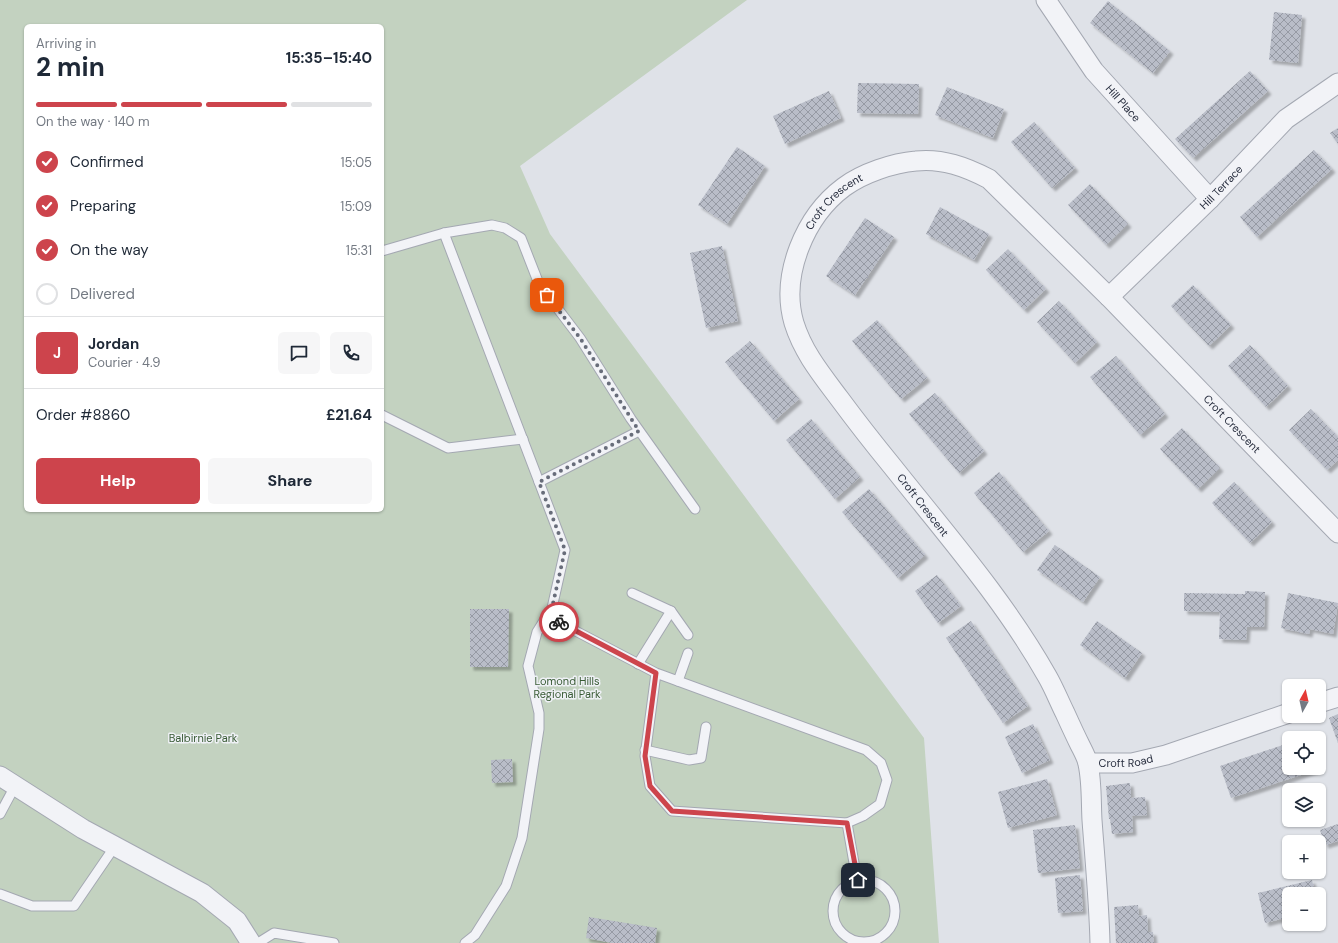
<!DOCTYPE html>
<meta charset="utf-8">
<style>
:root{--surface:#fff;--page:#f6f6f7;--text:#1f2937;--muted:#747a83;--line:#e0e1e3;--accent:#cd444c}
body{margin:0;font-family:"DM Sans",sans-serif;background:var(--page);color:var(--text);height:100vh;display:flex;flex-direction:column;font-size:15px;white-space:nowrap}
*{box-sizing:border-box;margin:0}
p{font-size:13px;color:var(--muted)}
.icon{flex:none;width:22px;height:22px;fill:none;stroke:currentColor;stroke-width:2;stroke-linecap:round;stroke-linejoin:round}
.map{position:relative;flex:1;overflow:hidden}
.side{position:absolute;left:24px;top:24px;width:360px;height:488px;display:flex;flex-direction:column;background:var(--surface);border-radius:6px;box-shadow:0 1px 3px #0004}
.side>*{flex:none}
.needle{width:26px;rotate:8deg}
.buttons{position:absolute;left:1282px;top:679px;display:grid;gap:8px}
.buttons a{display:grid;place-items:center;width:44px;height:44px;border-radius:6px;background:var(--surface);box-shadow:0 1px 3px #0004;font-size:20px}
.pin{position:absolute;display:grid;place-items:center;width:34px;height:34px;color:#fff;margin:-17px;border-radius:8px;box-shadow:0 2px 6px #0006}
.courier{position:absolute;display:grid;place-items:center;width:40px;height:40px;margin:-20px;border:3px solid #cd444c;border-radius:50%;background:#fff;color:#222;box-shadow:0 1px 5px #0007}
.overview em{font-style:normal;font-weight:700}
.overview div{display:flex;flex-direction:column-reverse}
.overview{display:flex;align-items:center;justify-content:space-between;height:68px;padding:0 12px}
h1{font-size:26px;font-weight:700;line-height:30px}
.bar{display:grid;grid-template-columns:repeat(4,1fr);gap:6px 4px;align-content:center;height:48px;padding:0 12px}
.bar i{height:5px;border-radius:3px;background:var(--line)}
.bar .active{background:var(--accent)}
.bar p{grid-column:span 4}
.line{display:flex;align-items:center;gap:10px;padding:0 12px;border-top:1px solid var(--line)}
.line div{flex:1}
.round{display:grid;place-items:center;flex:none;width:42px;height:42px;border-radius:6px;background:var(--page)}
ol{padding:0 12px;list-style:none}
li{display:flex;align-items:center;gap:12px;height:44px}
li p{margin-inline-start:auto}
li .icon{padding:4px;border-radius:50%;background:var(--accent);color:#fff;stroke-width:4}
li:last-child{color:var(--muted)}
li i{width:22px;height:22px;border:2px solid var(--line);border-radius:50%}
.button{display:flex;gap:8px;margin-top:auto;padding:8px 12px}
.button a{flex:1;height:46px;border-radius:6px;background:var(--accent);color:#fff;font-size:16px;font-weight:700;line-height:46px;text-align:center}
.button a+a{background:var(--page);color:var(--text)}
.map>svg:first-child{display:block}
</style>
<div class="map">
<svg width="1338" height="943" viewBox="0 0 1338 943">
<defs>
<pattern id="building-cross-hatch" width="8" height="8" patternUnits="userSpaceOnUse"><rect width="8" height="8" fill="#b9bdc8"/><path d="M0 0l8 8M0 8l8-8" fill="none" stroke="#969aa4"/></pattern>
<filter id="shadow"><feDropShadow dx="3.5" dy="3.5" stdDeviation="1" flood-color="#0004"/></filter>
</defs>
<rect width="100%" height="100%" fill="#dfe2e8"/>
<path fill="#c3d2c0" fill-rule="evenodd" d="M0,0H747L520,166L550,234L924,738L939,943H0ZM26,26H382V510H26Z"/>
<g fill="url(#building-cross-hatch)" filter="url(#shadow)">
<polygon points="1108,1 1170,51 1153,73 1090,23"/>
<polygon points="1274,12 1302,15 1298,63 1269,60"/>
<polygon points="1250,71 1268,91 1193,158 1175,139"/>
<polygon points="858,83 919,84 918,114 857,113"/>
<polygon points="947,87 1004,109 993,138 935,115"/>
<polygon points="829,91 841,118 785,144 773,116"/>
<polygon points="1034,122 1075,168 1052,188 1011,142"/>
<polygon points="1338,128 1338,144 1330,133"/>
<polygon points="737,147 765,166 727,224 698,205"/>
<polygon points="1314,150 1332,169 1257,237 1240,217"/>
<polygon points="1090,184 1128,224 1106,245 1068,205"/>
<polygon points="940,207 989,234 974,260 926,234"/>
<polygon points="865,218 894,237 855,295 826,276"/>
<polygon points="722,246 738,321 706,328 690,253"/>
<polygon points="1008,249 1046,289 1024,310 986,270"/>
<polygon points="1193,285 1231,325 1209,346 1171,306"/>
<polygon points="1059,301 1097,342 1075,363 1037,322"/>
<polygon points="877,320 927,378 901,399 852,341"/>
<polygon points="750,341 799,399 774,421 725,362"/>
<polygon points="1250,345 1288,386 1266,407 1228,366"/>
<polygon points="1116,356 1165,414 1140,435 1090,377"/>
<polygon points="935,393 984,451 959,473 909,414"/>
<polygon points="1311,409 1338,437 1338,460 1327,470 1289,430"/>
<polygon points="811,419 860,477 835,499 786,440"/>
<polygon points="1182,428 1220,468 1198,489 1160,449"/>
<polygon points="999,472 1049,531 1023,552 974,493"/>
<polygon points="1234,482 1272,522 1250,543 1212,503"/>
<polygon points="869,489 925,555 898,578 842,512"/>
<polygon points="1055,545 1100,577 1083,602 1037,570"/>
<polygon points="937,575 961,606 938,623 915,591"/>
<polygon points="1245,591 1265,592 1264,627 1247,627 1246,640 1219,639 1220,612 1184,611 1184,593 1245,594"/>
<polygon points="1288,593 1338,603 1333,634 1310,629 1309,634 1281,628"/>
<polygon points="470,609 509,609 508,667 470,667"/>
<polygon points="971,621 1028,706 1003,723 946,638"/>
<polygon points="1097,621 1142,653 1125,678 1080,645"/>
<polygon points="1338,714 1338,743 1329,718"/>
<polygon points="1033,724 1050,760 1022,773 1005,737"/>
<polygon points="1289,743 1289,768 1315,768 1316,770 1231,798 1220,766"/>
<polygon points="512,759 513,782 492,783 491,760"/>
<polygon points="1047,779 1057,815 1008,828 998,792"/>
<polygon points="1130,783 1131,798 1145,797 1147,815 1132,816 1133,832 1112,834 1110,819 1109,819 1106,786"/>
<polygon points="1338,824 1338,841 1325,845 1320,830"/>
<polygon points="1075,825 1080,868 1038,873 1033,830"/>
<polygon points="1080,875 1083,911 1058,913 1055,878"/>
<polygon points="1312,880 1315,894 1289,894 1289,917 1265,923 1258,893"/>
<polygon points="1138,905 1139,916 1147,915 1148,932 1153,932 1154,943 1116,943 1114,907"/>
<polygon points="589,917 657,928 655,943 612,943 586,938"/>
</g>
<g fill="none" stroke-linecap="round" stroke-linejoin="round">
<g stroke="#a4a8b2" stroke-width="11">
<g id="service">
<polyline points="444,233 565,550 552,608 537,632 528,666 539,713 539,729 522,838 506,886 475,935 465,943"/>
<polyline points="382,251 444,233 492,225 505,228 521,238 539,284 580,338 631,419 695,509"/>
<polyline points="382,415 448,448 523,439"/>
<polyline points="539,482 639,431"/>
<polyline points="632,593 671,611 688,635"/>
<polyline points="547,616 656,673 866,750 881,763 887,780 880,804 863,816 847,823 672,811 650,786 645,756 656,673"/>
<polyline points="638,664 671,611"/>
<polyline points="678,681 688,653"/>
<polyline points="645,750 689,760 701,758 706,727"/>
<polyline points="0,814 15,786"/>
<polyline points="847,823 857,880"/>
<circle cx="864" cy="911" r="31"/>
<polyline points="0,894 32,906 74,906 115,846"/>
<polyline points="258,943 274,933 334,943"/>
</g>
</g>
<g stroke="#a4a8b2" stroke-width="21">
<g id="minor">
<path id="s1" d="M1046,0L1094,71L1210,199"/>
<path id="s2" d="M1109,297L1210,199L1286,119L1338,83"/>
<polyline points="1319,703 1338,697"/>
<path id="s3" d="M1088,763H1132L1166,755L1289,713"/>
<polyline points="0,776 83,829 202,893 237,921 251,943"/>
<path id="s4" d="M1100,943C1099,902 1095,861 1092,820C1091,803 1092,782 1088,764C1087,758 1083,751 1080,745C1075,735 1070,724 1065,713C1059,701 1054,688 1047,676C1004,600 946,534 892,466C874,444 856,421 839,398C821,374 803,352 794,323C780,275 805,216 844,187C863,173 893,163 916,161C942,158 966,167 989,179L1109,297L1338,533"/>
</g>
</g>
<use href="#service" stroke="#f2f3f7" stroke-width="9"/>
<use href="#minor" stroke="#f2f3f7" stroke-width="19"/>
</g>
<g fill="none" stroke-linecap="round" stroke-linejoin="round">
<polyline stroke="#686d7a" stroke-width="4" stroke-dasharray="0 7.2" points="547,295 580,338 639,431 539,482 565,550 552,608 547,616 559,622"/>
<polyline stroke="#cd444c" stroke-width="5" points="559,622 656,673 645,756 650,786 672,811 847,823 858,880"/>
</g>
<g text-anchor="middle" stroke-width="3" stroke-linejoin="round" paint-order="stroke">
<g font-size="11" fill="#282e3f" stroke="#eff1f6">
<text dy="4" stroke="none"><textPath href="#s1" startOffset="129">Hill Place</textPath></text>
<text dy="4" stroke="none"><textPath href="#s2" startOffset="157">Hill Terrace</textPath></text>
<text dy="4" stroke="none"><textPath href="#s4" startOffset="848">Croft Crescent</textPath></text>
<text dy="4" stroke="none"><textPath href="#s4" startOffset="1364">Croft Crescent</textPath></text>
<text transform="translate(923 505) rotate(52)" y="4">Croft Crescent</text>
<text dy="4" stroke="none"><textPath href="#s3" startOffset="38">Croft Road</textPath></text>
</g>
<g font-size="11" fill="#395b35" stroke="#eff1f6">
<text x="567" y="685">Lomond Hills<tspan x="567" dy="13">Regional Park</tspan></text>
<text x="203" y="742">Balbirnie Park</text>
</g>
</g>
</svg>
<div class="buttons">
<a><svg class="needle" viewBox="-14 -14 28 28"><path d="M0-13l5 13h-10z" fill="#e53935"/><path d="M0 13l5-13h-10z" fill="#747a83"/></svg></a>
<a><svg class="icon" aria-label="locate" viewBox="0 0 24 24"><circle cx="12" cy="12" r="6"/><path d="M12 2v4M12 18v4M2 12h4M18 12h4"/></svg></a>
<a><svg class="icon" aria-label="layers" viewBox="0 0 24 24"><path d="M12 4l9 5-9 5-9-5zM3 14l9 5 9-5"/></svg></a>
<a>+</a>
<a>−</a>
</div>
<div class="pin" style="left:547px;top:295px;background:#ea580c"><svg class="icon" aria-label="bag" viewBox="0 0 24 24"><path d="M5 8h14l-1 12H6zM9 8a3 3 0 0 1 6 0"/></svg></div>
<div class="pin" style="left:858px;top:880px;background:#1f2937"><svg class="icon" aria-label="home" viewBox="0 0 24 24"><path d="M3 11l9-7 9 7M6 9v11h12V9"/></svg></div>
<div class="courier" style="left:559px;top:622px"><svg class="icon" aria-label="bike" viewBox="0 0 24 24"><circle cx="6" cy="16" r="4"/><circle cx="18" cy="16" r="4"/><path d="M6 16l4-8h5l3 8M10 8l3 8H6M13 5h3"/></svg></div>
<section class="side">
<div class="overview"><div><h1>2 min</h1><p>Arriving in</p></div><em>15:35–15:40</em></div>
<div class="bar"><i class="active"></i><i class="active"></i><i class="active"></i><i></i><p>On the way · 140 m</p></div>
<ol>
<li><svg class="icon" aria-label="check" viewBox="0 0 24 24"><path d="M5 12l5 5 9-10"/></svg>Confirmed<p>15:05</p></li>
<li><svg class="icon" aria-label="check" viewBox="0 0 24 24"><path d="M5 12l5 5 9-10"/></svg>Preparing<p>15:09</p></li>
<li><svg class="icon" aria-label="check" viewBox="0 0 24 24"><path d="M5 12l5 5 9-10"/></svg>On the way<p>15:31</p></li>
<li><i></i>Delivered</li>
</ol>
<div class="line" style="height:72px"><b class="round" style="background:var(--accent);color:#fff">J</b><div><b>Jordan</b><p>Courier · 4.9</p></div><a class="round"><svg class="icon" aria-label="chat" viewBox="0 0 24 24"><path d="M4 5h16v11H9l-5 4z"/></svg></a><a class="round"><svg class="icon" aria-label="phone" viewBox="0 0 24 24"><path d="M5 4h4l2 5-3 2q2 4 5 5l2-3 5 2v4C11 20 4 13 5 4z"/></svg></a></div>
<div class="line" style="height:52px"><div>Order #8860</div><b>£21.64</b></div>
<div class="button"><a>Help</a><a>Share</a></div>
</section>
</div>
